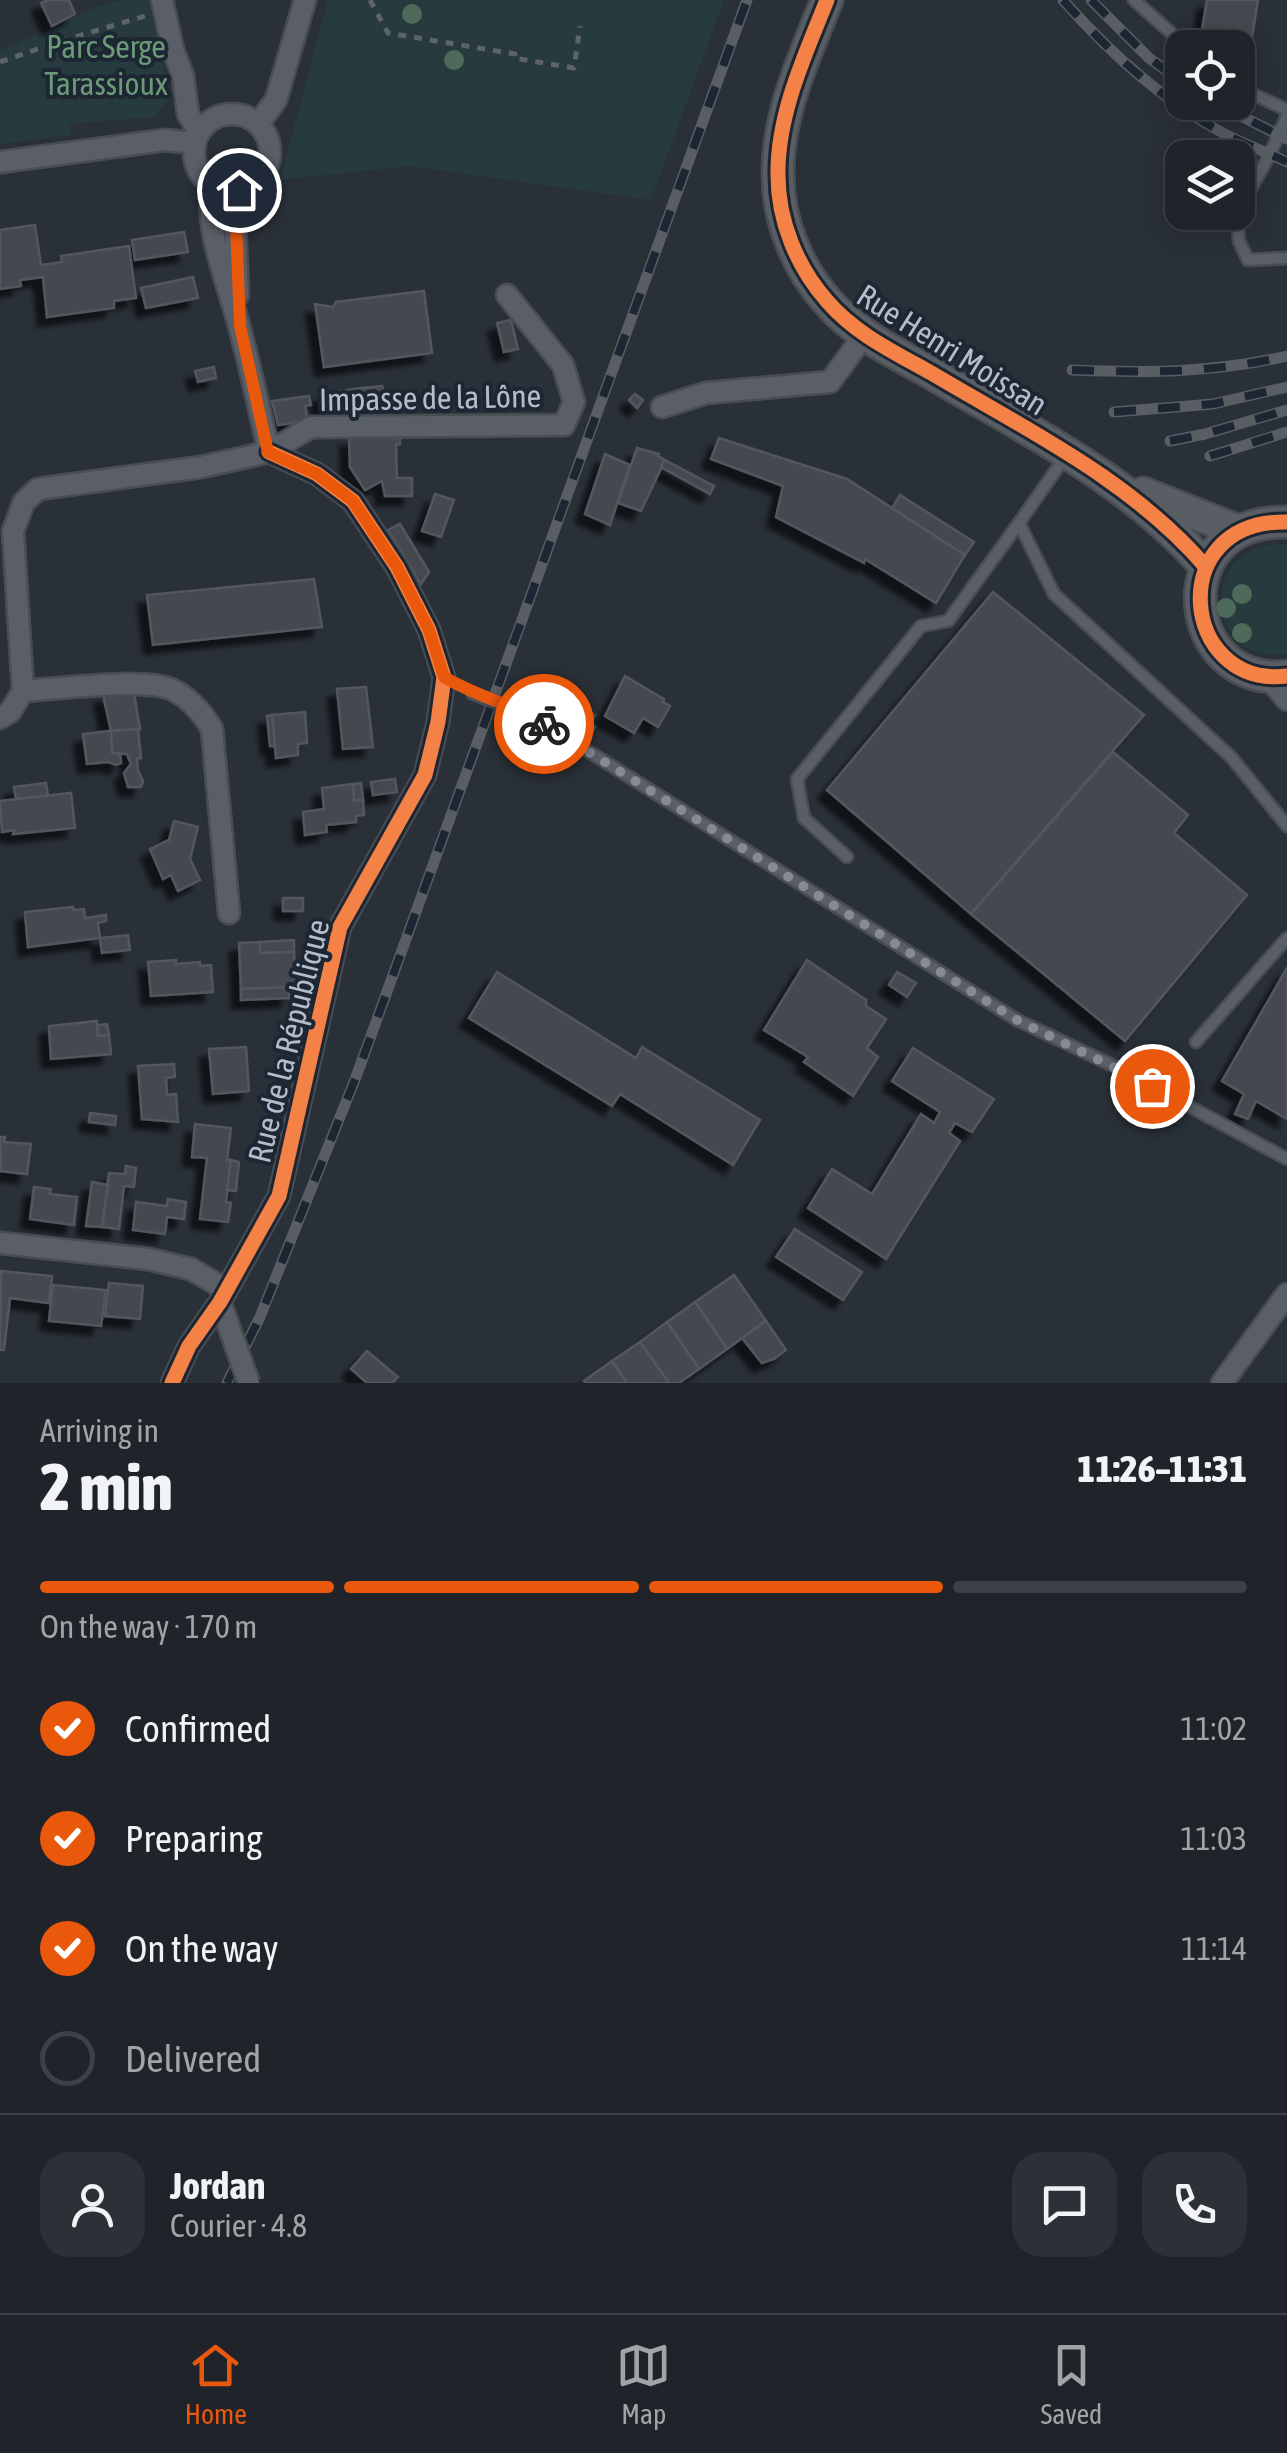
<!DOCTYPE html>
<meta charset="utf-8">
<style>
:root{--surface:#20242a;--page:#2d3036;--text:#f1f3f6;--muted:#a2a4a8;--line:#3d4147;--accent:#ea580c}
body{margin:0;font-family:"Asap Condensed",sans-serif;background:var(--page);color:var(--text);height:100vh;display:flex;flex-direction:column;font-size:38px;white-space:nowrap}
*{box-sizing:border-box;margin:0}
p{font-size:32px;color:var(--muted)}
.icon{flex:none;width:55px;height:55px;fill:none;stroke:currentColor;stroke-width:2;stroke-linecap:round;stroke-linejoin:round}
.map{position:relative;height:1383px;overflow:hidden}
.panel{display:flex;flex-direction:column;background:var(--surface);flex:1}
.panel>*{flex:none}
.buttons{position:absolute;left:1165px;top:30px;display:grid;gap:20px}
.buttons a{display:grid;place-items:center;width:90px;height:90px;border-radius:20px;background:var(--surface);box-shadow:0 5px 25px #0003,0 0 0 2px var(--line);font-size:50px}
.pin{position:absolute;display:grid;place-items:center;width:85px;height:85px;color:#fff;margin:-42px;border:5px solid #fff;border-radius:50%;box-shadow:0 2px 10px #0007}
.courier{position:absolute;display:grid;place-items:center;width:100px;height:100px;margin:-50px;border:8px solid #ea580c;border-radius:50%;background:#fff;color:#222;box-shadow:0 2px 12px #0007}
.headline em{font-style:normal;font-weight:800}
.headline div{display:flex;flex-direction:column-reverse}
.headline{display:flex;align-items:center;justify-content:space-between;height:170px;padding:0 40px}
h1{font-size:65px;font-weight:800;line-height:75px}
.bar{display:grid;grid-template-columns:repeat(4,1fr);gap:15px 10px;align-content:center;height:120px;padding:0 40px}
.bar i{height:12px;border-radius:8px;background:var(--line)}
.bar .current{background:var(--accent)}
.bar p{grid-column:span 4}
.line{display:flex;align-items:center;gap:25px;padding:0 40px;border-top:2px solid var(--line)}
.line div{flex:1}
.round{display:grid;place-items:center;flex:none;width:105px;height:105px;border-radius:30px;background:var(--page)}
ol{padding:0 40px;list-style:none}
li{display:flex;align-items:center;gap:30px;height:110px}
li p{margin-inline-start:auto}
li .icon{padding:10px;border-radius:50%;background:var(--accent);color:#fff;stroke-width:4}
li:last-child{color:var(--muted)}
li i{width:55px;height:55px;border:5px solid var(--line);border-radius:50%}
.dock{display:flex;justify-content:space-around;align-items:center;height:140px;border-top:2px solid var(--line);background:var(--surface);font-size:28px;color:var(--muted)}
.dock a{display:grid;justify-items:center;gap:5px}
.dock .current{color:var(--accent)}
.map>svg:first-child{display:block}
</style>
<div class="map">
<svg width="1287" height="1383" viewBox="0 0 1287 1383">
<defs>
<filter id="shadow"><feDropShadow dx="-9" dy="9" stdDeviation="2.5" flood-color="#0009"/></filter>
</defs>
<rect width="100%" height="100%" fill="#2a3038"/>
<g fill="#273a3e">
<polygon points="122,0 148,0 171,97 154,117 70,124 71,135 0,144 0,51 99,6"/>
<polygon points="328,0 724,0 651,200 409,166 280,180"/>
<path d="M1277,544L1287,545V654C1209,667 1194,550 1277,544Z"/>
</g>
<g fill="#444950" stroke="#52575f" stroke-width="2.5" filter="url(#shadow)">
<polygon points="48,0 69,0 75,14 52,26 41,3"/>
<polygon points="1207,0 1258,0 1251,43 1201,35"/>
<polygon points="35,225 41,265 62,262 61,256 129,246 136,298 114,301 114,308 47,317 43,277 20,280 21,286 0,289 0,230"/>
<polygon points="184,232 188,252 135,260 132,240"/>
<polygon points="193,277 198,298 146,308 141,288"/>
<polygon points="424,291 432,353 324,367 315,304 333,307 336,302"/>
<polygon points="511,320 518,349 504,352 497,323"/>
<polygon points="214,367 216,378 198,382 195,371"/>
<polygon points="382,386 386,401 365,403 362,388"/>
<polygon points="362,388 365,403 322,408 319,394"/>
<polygon points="635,394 643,400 637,408 629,400"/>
<polygon points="309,396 311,405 305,406 308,421 278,425 272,401"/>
<polygon points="349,438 400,438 400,444 396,445 397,478 412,478 412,496 385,496 382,481 365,490 350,467"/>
<polygon points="719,438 847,479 965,555 936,603 865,559 864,563 776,517 783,486 711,459"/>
<polygon points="637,448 659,454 658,456 665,460 641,511 618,503"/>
<polygon points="605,454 630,465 610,525 585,514"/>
<polygon points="665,460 714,486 710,494 661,467"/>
<polygon points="435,494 454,500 441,537 422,531"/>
<polygon points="900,495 974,542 965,555 892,508"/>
<polygon points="400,524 429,572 421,584 388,530"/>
<polygon points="314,579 322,627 153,645 147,595"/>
<polygon points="993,592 1144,715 971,914 827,790"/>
<polygon points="625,676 664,699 663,702 670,706 658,727 643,718 634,733 605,716"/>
<polygon points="366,687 373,747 343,749 337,689"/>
<polygon points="134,693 140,729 111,731 103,695"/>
<polygon points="575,703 595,715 590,724 595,727 587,742 566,730"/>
<polygon points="305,712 307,743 298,744 298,755 276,758 272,715"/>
<polygon points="272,715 275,746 270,746 267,716"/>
<polygon points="138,729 141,758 137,759 138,770 143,781 141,787 128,787 124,773 131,764 127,754 112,753 111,731"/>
<polygon points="111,731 112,753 120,754 121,763 116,765 109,762 87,764 83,734"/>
<polygon points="1113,752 1188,815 1174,833 1247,895 1125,1041 971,914"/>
<polygon points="395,779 397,792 373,795 371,782"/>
<polygon points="46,783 48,796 16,799 14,787"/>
<polygon points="361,783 363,800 354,801 353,784"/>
<polygon points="353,784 354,801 363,800 364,815 356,816 356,822 326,825 327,832 305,835 303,812 324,809 322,788"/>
<polygon points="71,793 75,828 13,834 14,830 2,832 0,801"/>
<polygon points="174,821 198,827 190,859 200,880 178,891 171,875 163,879 150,849 169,840"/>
<rect x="283" y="898" width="20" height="13"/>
<polygon points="73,907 73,910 84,909 85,918 106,915 106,921 98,923 100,938 28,947 25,912"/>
<polygon points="128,935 130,950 102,953 100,938"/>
<polygon points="294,940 294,952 260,953 260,942"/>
<polygon points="260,942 260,953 294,952 296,987 241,989 239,943"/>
<polygon points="176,960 176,964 200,962 200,966 211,965 213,992 151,996 148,962"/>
<polygon points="807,960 866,1000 866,1006 886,1019 867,1048 878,1057 853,1096 804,1062 808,1057 764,1030"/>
<polygon points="1287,968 1287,1119 1256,1101 1248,1119 1235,1114 1244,1094 1222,1081"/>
<polygon points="497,972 636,1058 642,1047 760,1120 733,1165 620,1094 612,1106 469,1018"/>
<polygon points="897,972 916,983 907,997 889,985"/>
<polygon points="289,987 289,998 241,1000 241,989"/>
<polygon points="97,1021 98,1036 109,1035 111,1054 51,1059 49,1026"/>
<polygon points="107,1024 109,1035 98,1036 97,1025"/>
<polygon points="246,1047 249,1091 213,1094 209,1049"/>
<polygon points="913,1048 994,1099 972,1132 955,1123 949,1133 960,1141 886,1259 808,1208 832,1169 872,1194 921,1114 934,1123 940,1112 892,1081"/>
<polygon points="174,1064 175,1077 166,1078 167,1095 176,1094 178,1122 142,1119 138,1066"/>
<polygon points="90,1113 116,1116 115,1125 89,1122"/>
<polygon points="195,1124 231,1128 227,1160 231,1160 226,1202 231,1203 228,1222 200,1219 207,1158 192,1157"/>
<polygon points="0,1137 5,1137 4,1142 31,1144 27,1174 1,1171"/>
<polygon points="231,1160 239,1162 236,1191 227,1190"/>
<polygon points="126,1166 136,1168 134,1187 124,1186 119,1229 102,1227 109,1173 125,1174"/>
<polygon points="92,1182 108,1185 102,1227 86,1226"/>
<polygon points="34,1187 51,1189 50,1194 77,1197 74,1225 30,1219"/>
<polygon points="168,1199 186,1202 184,1219 167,1217 165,1234 133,1230 136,1202 167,1206"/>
<polygon points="795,1229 862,1272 843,1300 776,1257"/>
<polygon points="1,1271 52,1276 49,1303 10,1298 4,1350 0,1350"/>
<polygon points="734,1275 766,1321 727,1349 695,1302"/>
<polygon points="109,1283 143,1286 140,1319 105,1316"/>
<polygon points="53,1285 106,1290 101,1326 49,1321"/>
<polygon points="695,1302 727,1349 699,1369 667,1322"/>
<polygon points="766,1321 786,1350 774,1359 762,1363 742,1338"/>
<polygon points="667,1322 699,1369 679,1383 669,1383 640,1342"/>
<polygon points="640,1342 669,1383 627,1383 612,1361"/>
<polygon points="367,1351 398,1377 392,1383 367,1383 351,1369"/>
<polygon points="612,1361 627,1383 586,1383 584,1381"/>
</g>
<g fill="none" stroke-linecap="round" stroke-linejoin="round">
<g stroke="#484c53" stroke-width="15">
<g id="lane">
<polyline points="1134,0 1188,48"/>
<polyline points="1238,87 1287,110"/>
<polyline points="1237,212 1239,241 1248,260 1287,258"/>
<polyline points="1238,212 1270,154 1287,116"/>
<polyline points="1065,457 1019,523 1054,594 1232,758 1287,826"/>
<polyline points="532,716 1017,1020 1118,1068 1287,1159"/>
<polyline points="847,857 804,818 797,779 921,626 948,621 1019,523"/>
<polyline points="1196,1042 1287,938"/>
</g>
</g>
<g stroke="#484c53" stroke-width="25">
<g id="street">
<polyline points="162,0 173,50 183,76 188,114 199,132"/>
<circle cx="232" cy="152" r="38"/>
<polyline points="258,124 276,100 305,0"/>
<polyline points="0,162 165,140 194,143"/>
<path d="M212,185C205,232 226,277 238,322C250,365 259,409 269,452"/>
<polyline points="238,295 235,224 239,190"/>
<polyline points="662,407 706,393 830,382 865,334"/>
<polyline points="1267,676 1287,700"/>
<path d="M23,691C57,689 146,677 173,690C189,698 203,714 212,729L229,913"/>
<polyline points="0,718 10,712 23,691 13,531 24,502 38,489 201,467 269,452 311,427 564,425 574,402 563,365 507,295"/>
<polyline points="0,1243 148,1259 191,1269 227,1290"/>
<polyline points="172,1383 189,1346 220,1302 279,1196 340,927 425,775 438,722 444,677 429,630 397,567 353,501 317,474 269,452"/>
<polyline points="1222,1383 1287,1294"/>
</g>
</g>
<g stroke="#484c53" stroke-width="35">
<g id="secondary">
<path d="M827,0C805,55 777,115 778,175C778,221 797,267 827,301C855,334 896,353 933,374C1029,431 1132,481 1206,567"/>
<polyline points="1143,493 1239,531"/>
<path d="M1287,522C1163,519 1180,689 1287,676"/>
</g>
</g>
<g stroke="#5d636a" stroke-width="5" stroke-dasharray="8 8" stroke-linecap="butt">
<polyline points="370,0 388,33 515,54 514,58 574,68 580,26"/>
<polyline points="0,62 58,42 145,16"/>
</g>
<use href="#lane" stroke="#5a5e66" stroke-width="10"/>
<use href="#street" stroke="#5a5e66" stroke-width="20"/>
<use href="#secondary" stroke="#595d64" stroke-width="30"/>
<g stroke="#595d64" stroke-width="11">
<g id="rail">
<path d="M1063,0C1109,52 1162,100 1223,133C1244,144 1266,152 1287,162"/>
<polyline points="1091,0 1149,58 1182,82"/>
<polyline points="1213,102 1287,139"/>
<path d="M1072,370C1149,373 1212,373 1287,356"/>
<polyline points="1114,412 1213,404 1287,387"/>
<polyline points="1170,441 1205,434 1287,410"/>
<polyline points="1210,456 1287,432"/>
<polyline points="227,1383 260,1317 356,1077 747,0"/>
</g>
</g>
<use href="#rail" stroke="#1d2633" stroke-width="8" stroke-dasharray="22" stroke-linecap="butt"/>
<g stroke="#484c53" stroke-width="15" stroke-linecap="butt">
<polyline id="lane-bridge" points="469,692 532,716"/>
</g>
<g stroke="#484c53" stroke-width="25" stroke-linecap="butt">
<polyline id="street-bridge" points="220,1302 249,1383"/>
</g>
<use href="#lane-bridge" stroke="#5a5e66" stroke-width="10"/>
<use href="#street-bridge" stroke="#5a5e66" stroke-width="20"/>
<g stroke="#1d2633" stroke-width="21">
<g id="cycleway">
<path d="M827,0C805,55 777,115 778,175C778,221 797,267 827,301C855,334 896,353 933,374C1029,431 1132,481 1206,567"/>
<path d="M1287,522C1163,519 1180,689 1287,676"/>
<polyline points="172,1383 189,1346 220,1302 279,1196 340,927 425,775 438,722 444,677 429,630 397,567 353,501 317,474 269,452"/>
</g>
</g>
<use href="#cycleway" stroke="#f48246" stroke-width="15"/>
</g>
<g fill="#4e6a5a">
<circle cx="412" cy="14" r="10"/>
<circle cx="454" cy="60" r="10"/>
<circle cx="1242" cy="594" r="10"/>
<circle cx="1226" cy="608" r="10"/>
<circle cx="1242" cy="633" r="10"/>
</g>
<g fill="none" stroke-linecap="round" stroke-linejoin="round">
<polyline stroke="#848b96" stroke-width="10" stroke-dasharray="0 18" points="544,724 1017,1020 1152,1086"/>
<path stroke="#ea580c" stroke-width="12" d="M239,190L236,224L240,326L268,452L317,474L353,501L397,567L429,630L444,677C477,697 513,704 544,724"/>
</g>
<g text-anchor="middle" stroke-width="8" stroke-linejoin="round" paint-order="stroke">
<g font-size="32" fill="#6b9a76" stroke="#1d2633">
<text x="106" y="58">Parc Serge<tspan x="106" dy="37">Tarassioux</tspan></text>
</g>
<g font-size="32" fill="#b4bcc9" stroke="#1d2633">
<text transform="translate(952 350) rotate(32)" y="11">Rue Henri Moissan</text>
<text transform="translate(430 398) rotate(-1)" y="11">Impasse de la Lône</text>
<text transform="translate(289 1041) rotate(-76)" y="11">Rue de la République</text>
</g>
</g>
</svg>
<div class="buttons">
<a><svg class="icon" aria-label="locate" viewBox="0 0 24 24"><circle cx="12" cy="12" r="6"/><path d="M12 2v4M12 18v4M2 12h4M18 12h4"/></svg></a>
<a><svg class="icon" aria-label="layers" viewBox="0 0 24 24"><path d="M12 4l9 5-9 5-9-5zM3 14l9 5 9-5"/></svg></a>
</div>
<div class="pin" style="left:1152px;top:1086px;background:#ea580c"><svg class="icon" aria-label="bag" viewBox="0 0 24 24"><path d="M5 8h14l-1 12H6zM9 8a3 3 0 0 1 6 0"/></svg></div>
<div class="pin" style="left:239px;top:190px;background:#1f2937"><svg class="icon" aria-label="home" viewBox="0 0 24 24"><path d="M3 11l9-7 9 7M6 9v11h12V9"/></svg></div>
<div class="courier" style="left:544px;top:724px"><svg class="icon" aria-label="bike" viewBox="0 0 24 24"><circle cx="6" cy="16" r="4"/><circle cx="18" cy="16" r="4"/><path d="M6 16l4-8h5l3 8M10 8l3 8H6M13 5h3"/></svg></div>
</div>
<section class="panel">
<div class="headline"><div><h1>2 min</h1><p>Arriving in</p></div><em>11:26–11:31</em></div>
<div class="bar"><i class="current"></i><i class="current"></i><i class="current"></i><i></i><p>On the way · 170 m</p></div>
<ol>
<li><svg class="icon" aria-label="check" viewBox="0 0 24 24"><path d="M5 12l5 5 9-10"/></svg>Confirmed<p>11:02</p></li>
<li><svg class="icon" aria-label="check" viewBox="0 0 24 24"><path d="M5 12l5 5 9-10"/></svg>Preparing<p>11:03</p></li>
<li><svg class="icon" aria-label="check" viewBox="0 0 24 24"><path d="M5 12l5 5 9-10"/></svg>On the way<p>11:14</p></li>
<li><i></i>Delivered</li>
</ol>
<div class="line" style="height:180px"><a class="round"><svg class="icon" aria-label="person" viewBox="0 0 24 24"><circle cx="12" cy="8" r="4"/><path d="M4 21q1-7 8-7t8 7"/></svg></a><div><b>Jordan</b><p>Courier · 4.8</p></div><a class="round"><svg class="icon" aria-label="chat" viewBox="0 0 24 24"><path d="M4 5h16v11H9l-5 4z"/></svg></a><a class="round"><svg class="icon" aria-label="phone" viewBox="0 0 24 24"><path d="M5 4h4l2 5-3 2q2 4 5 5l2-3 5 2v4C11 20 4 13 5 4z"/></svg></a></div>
</section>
<nav class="dock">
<a class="current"><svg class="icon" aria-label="home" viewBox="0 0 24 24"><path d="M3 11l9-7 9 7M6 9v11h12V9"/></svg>Home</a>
<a><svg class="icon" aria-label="map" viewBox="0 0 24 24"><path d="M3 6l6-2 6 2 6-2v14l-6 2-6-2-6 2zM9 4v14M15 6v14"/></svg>Map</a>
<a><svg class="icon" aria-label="saved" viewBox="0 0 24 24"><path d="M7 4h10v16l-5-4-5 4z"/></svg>Saved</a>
</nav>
